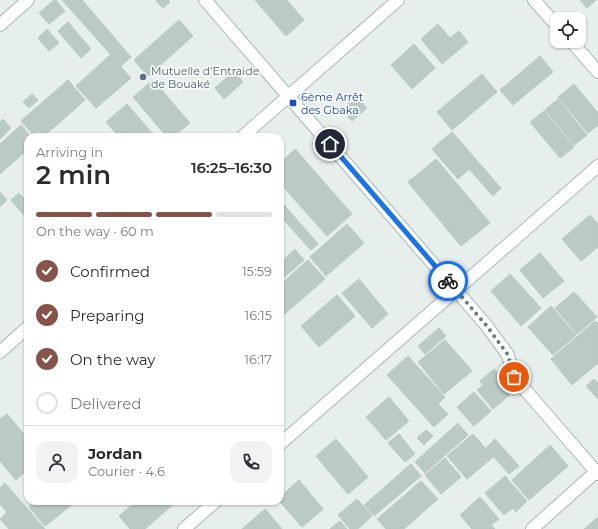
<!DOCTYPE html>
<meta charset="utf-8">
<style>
:root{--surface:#fff;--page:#f2f2f3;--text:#2b2b33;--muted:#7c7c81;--line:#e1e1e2;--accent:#855347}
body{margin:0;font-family:Montserrat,sans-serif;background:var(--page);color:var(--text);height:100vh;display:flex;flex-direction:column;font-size:15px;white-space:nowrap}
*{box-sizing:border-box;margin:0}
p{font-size:13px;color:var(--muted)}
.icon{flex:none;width:22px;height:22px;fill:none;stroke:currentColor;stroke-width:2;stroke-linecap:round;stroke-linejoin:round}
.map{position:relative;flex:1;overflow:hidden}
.side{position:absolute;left:24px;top:133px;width:260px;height:372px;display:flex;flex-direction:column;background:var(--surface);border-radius:12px;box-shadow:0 1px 3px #0004}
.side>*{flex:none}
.buttons{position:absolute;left:550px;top:12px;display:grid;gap:8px}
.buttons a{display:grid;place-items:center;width:36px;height:36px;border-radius:8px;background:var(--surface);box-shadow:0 1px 3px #0004;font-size:20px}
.pin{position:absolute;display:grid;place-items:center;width:34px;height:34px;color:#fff;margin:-17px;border:2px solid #fff;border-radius:50%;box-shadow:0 1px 4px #0007}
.courier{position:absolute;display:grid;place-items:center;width:40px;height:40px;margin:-20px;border:3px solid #1a73e8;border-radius:50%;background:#fff;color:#222;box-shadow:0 1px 5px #0007}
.head em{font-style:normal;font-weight:600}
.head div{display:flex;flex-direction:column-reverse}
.head{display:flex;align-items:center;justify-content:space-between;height:68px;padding:0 12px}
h1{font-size:26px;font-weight:600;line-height:30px}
.bar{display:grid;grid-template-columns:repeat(4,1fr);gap:6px 4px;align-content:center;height:48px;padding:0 12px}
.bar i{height:5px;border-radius:3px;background:var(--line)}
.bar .on{background:var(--accent)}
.bar p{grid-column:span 4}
.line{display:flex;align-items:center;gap:10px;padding:0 12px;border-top:1px solid var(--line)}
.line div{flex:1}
.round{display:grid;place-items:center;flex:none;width:42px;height:42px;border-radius:12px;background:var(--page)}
ol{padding:0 12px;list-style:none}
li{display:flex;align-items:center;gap:12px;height:44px}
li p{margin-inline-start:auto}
li .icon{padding:4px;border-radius:50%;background:var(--accent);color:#fff;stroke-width:4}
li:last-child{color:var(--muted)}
li i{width:22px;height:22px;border:2px solid var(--line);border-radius:50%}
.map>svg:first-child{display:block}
</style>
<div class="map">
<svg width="598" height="529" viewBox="0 0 598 529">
<rect width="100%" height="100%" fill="#e6efeb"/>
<g fill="#bbcac4" stroke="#b8c9c2">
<polygon points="54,0 56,0 65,11 49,24 39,13"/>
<polygon points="62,0 82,0 131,57 121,66"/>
<polygon points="158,0 168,0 170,2 163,8 156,1"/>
<polygon points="255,0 287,0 304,20 286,36"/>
<polygon points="580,0 596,0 587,8"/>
<polygon points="179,20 193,36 148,76 134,60"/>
<polygon points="68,22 91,49 81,58 58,31"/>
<polygon points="438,24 450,38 459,31 468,42 442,64 421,39"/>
<polygon points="47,29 59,43 49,51 38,38"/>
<polygon points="414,44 435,68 412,89 391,65"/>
<polygon points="110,55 131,78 96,108 76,86"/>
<polygon points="540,56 553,72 513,105 500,90"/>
<polygon points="234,71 243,82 224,99 215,88"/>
<polygon points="482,74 497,92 452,130 437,112"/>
<polygon points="68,80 85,100 43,137 35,137 21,121"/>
<polygon points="153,80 190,123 173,137 167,137 133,97"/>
<polygon points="574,84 598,113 598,125 588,133 558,97"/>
<polygon points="32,94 38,100 29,108 23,102"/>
<polygon points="356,96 367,108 352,121 342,110"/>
<polygon points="558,99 587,135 574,145 545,110"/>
<polygon points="127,104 153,134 150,137 119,137 106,122"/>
<polygon points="544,111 574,147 560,158 530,122"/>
<polygon points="3,119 11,128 0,139 0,122"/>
<polygon points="21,125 31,137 28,137 28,149 0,174 0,144"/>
<polygon points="452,132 501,188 493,196 469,169 458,179 432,149"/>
<polygon points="295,149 352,214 327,236 280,183 280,163"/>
<polygon points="436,159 490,223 461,246 408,182"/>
<polygon points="0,192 7,200 0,207"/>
<polygon points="19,193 28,203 28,220 11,200"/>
<polygon points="280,200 318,244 311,250 280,216"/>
<polygon points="590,215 598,224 598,247 581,261 562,239"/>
<polygon points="347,224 364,243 326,276 310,257"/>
<polygon points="295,249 304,260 280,281 280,263"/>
<polygon points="540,253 564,281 543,298 520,270"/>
<polygon points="308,260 325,279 280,318 280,285"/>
<polygon points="510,274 541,308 521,326 491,291"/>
<polygon points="359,279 388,314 372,328 342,293"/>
<polygon points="574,292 597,317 577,334 555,308"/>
<polygon points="337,295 355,316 319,347 301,326"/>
<polygon points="551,306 576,335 553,355 528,327"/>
<polygon points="595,321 598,324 598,363 572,385 551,359"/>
<polygon points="439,328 446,336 425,354 418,346"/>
<polygon points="445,340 472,371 444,394 418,362"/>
<polygon points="408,356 445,397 438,404 448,414 434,427 387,375"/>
<polygon points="494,369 513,392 493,409 477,390 483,385 480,381"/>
<polygon points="594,379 598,383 598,399 586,386"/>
<polygon points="474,392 491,411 474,426 457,407"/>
<polygon points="389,397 409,421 386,440 366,417"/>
<polygon points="7,414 28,439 28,469 16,480 0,461 0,419"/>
<polygon points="458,423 468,435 425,473 415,462"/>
<polygon points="426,430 433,436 424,445 417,438"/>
<polygon points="399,434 415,454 405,462 388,443"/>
<polygon points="473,434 493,457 467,479 447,456"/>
<polygon points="336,439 368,477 348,494 316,456"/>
<polygon points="495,439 519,466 509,474 486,448"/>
<polygon points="550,445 568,466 529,500 512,480"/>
<polygon points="445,458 461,477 441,494 425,475"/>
<polygon points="411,464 421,476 374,516 364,505"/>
<polygon points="505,476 527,501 516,512 513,508 504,515 485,493"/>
<polygon points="299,480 323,509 302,527 279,501 280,497"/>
<polygon points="421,481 438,499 404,529 386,529 377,519"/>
<polygon points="5,483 45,529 9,529 0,519 7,512 0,504 0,488"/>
<polygon points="480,497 499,519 491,525 495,529 472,529 460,515"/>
<polygon points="357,499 372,516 358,529 350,529 338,515"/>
<polygon points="36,501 77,501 45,526 29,507"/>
<polygon points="136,501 175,501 176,502 145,529 130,529 119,516"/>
<polygon points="265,509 282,529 242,529"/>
<polygon points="598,517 598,529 584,529"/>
<polygon points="340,521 347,529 330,529"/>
</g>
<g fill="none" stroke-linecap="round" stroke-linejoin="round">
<g stroke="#a8b8b2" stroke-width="14">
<g id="minor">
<polyline points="205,0 486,325 508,355 514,377 598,474"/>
<polyline points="534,0 557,26"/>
<polyline points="0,25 28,0"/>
<polyline points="571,41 598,72"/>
<polyline points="280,444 598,166"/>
<polyline points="184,529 216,501"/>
<polyline points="532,529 598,470"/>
</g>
</g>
<g stroke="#a8b8b2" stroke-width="14">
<g id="tertiary">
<polyline points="242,137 398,0"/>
<polyline points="0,352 28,327"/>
</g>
</g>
<use href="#minor" stroke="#fff" stroke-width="12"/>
<use href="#tertiary" stroke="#fff" stroke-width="12"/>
</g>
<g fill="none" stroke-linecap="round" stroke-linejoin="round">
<polyline stroke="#687f78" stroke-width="4" stroke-dasharray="0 7.2" points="448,281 486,325 508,355 514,377"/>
<polyline stroke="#1a73e8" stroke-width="5" points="330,144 448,281"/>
</g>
<circle fill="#5c6f8a" stroke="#f7fbf9" stroke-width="1.5" cx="143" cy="77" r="4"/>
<rect fill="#1a4fb4" stroke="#f7fbf9" stroke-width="1.5" x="289" y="99" width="8" height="8" rx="2"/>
<g text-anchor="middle" stroke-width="3.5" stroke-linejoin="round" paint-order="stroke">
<g font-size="11" fill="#4e5e75" stroke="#f7fbf9" text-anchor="start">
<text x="151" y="75">Mutuelle d'Entraide<tspan x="151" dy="13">de Bouaké</tspan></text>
</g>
<g font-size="11" fill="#164399" stroke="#f7fbf9" text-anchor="start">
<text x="301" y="101">6ème Arrêt<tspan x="301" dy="13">des Gbaka</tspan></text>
</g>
</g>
</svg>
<div class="buttons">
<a><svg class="icon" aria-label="locate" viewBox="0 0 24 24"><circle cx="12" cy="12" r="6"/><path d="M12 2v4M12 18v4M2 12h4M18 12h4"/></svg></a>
</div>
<div class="pin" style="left:514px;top:377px;background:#ea580c"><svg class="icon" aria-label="bag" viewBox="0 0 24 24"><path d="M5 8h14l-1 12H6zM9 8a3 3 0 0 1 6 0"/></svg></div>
<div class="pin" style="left:330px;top:144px;background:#1f2937"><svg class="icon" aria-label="home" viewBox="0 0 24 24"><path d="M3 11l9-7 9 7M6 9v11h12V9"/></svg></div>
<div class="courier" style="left:448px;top:281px"><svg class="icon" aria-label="bike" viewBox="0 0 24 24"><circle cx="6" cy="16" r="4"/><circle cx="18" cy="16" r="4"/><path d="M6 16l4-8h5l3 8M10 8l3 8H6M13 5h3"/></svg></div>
<section class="side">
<div class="head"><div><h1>2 min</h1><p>Arriving in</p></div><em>16:25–16:30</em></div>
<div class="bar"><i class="on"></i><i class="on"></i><i class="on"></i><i></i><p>On the way · 60 m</p></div>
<ol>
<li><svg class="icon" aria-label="check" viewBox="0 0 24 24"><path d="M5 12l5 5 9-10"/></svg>Confirmed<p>15:59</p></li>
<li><svg class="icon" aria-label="check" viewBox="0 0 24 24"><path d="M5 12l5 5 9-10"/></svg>Preparing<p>16:15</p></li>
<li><svg class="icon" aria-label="check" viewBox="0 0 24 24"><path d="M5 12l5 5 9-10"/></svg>On the way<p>16:17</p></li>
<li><i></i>Delivered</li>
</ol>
<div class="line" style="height:72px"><a class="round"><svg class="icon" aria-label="person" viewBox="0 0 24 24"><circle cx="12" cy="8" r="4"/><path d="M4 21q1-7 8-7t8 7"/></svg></a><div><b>Jordan</b><p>Courier · 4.6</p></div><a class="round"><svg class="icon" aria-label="phone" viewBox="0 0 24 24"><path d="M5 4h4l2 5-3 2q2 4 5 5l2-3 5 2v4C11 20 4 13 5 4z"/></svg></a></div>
</section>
</div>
